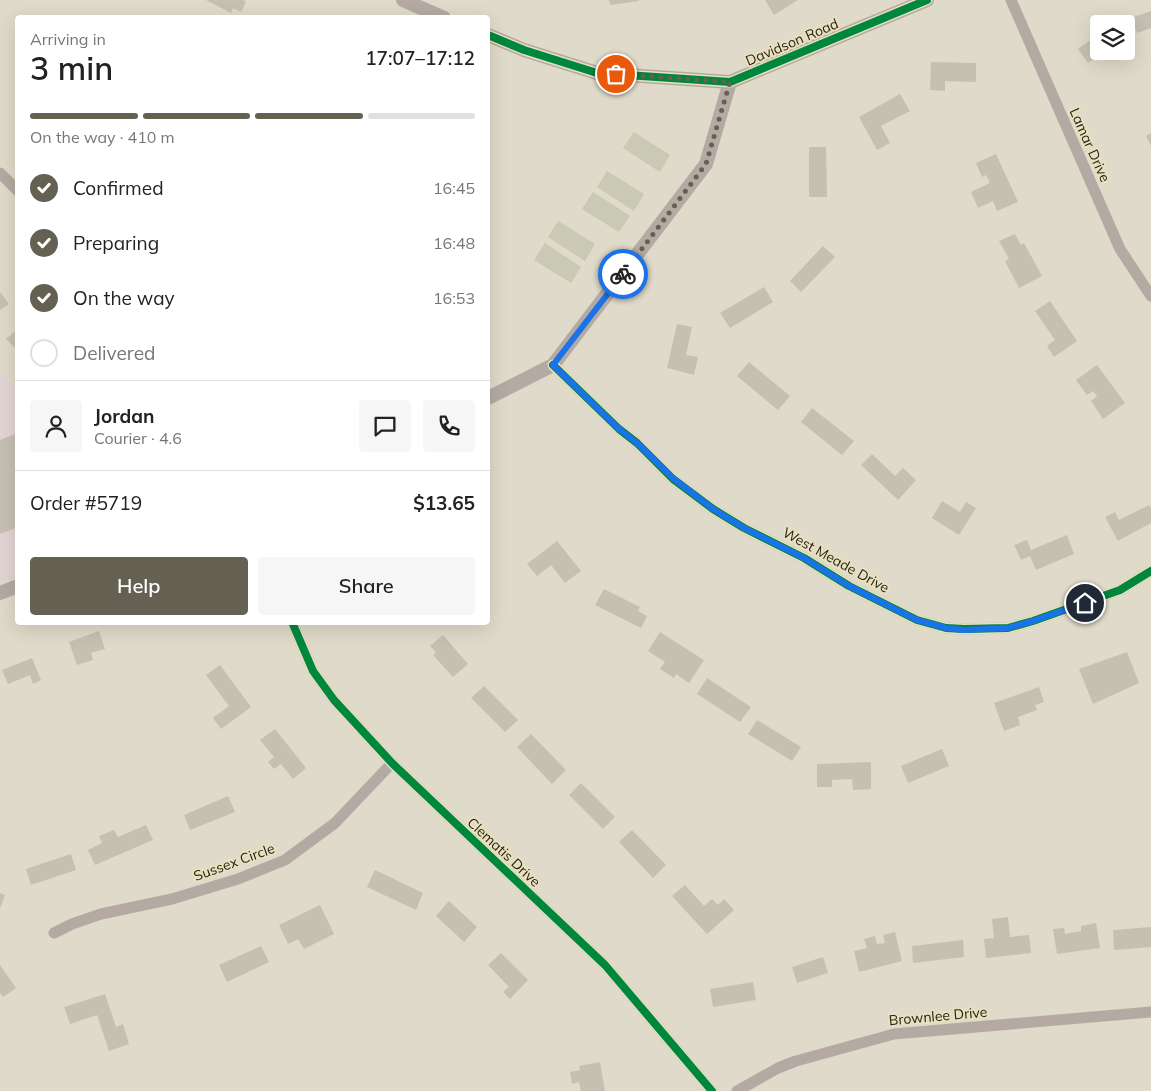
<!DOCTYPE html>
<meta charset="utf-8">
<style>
:root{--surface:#fff;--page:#f6f6f6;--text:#222;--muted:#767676;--line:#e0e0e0;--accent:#646052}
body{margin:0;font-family:Mulish,sans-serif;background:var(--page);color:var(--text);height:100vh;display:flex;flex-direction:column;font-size:19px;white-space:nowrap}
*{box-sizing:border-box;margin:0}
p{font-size:16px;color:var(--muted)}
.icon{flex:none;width:28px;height:28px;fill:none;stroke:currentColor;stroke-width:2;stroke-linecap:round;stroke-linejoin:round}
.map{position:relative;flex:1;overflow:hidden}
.drawer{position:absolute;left:15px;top:15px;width:475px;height:610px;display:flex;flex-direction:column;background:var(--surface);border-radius:5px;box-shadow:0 5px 20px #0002}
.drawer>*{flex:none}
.buttons{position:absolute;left:1090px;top:15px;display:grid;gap:10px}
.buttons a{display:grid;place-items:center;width:45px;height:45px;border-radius:5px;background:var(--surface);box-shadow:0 5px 20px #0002;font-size:25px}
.pin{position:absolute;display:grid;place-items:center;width:42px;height:42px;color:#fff;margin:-21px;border:2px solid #fff;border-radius:50%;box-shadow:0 1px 5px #0007}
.courier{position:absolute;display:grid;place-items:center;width:50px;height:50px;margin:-25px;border:4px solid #1a73e8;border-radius:50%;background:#fff;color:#222;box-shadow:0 1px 6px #0007}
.head em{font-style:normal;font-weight:600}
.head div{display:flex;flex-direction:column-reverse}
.head{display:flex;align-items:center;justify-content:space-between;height:85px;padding:0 15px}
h1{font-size:32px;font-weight:600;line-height:38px}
.bar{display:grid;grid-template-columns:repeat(4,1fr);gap:8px 5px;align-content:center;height:60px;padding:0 15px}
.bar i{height:6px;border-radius:4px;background:var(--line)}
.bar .active{background:var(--accent)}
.bar p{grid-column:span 4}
.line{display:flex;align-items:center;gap:12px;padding:0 15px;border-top:1px solid var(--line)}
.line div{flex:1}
.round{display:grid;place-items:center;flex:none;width:52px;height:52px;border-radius:5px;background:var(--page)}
ol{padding:0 15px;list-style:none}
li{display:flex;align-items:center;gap:15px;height:55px}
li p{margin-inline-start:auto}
li .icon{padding:5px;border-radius:50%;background:var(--accent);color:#fff;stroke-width:4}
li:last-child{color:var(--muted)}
li i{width:28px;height:28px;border:2px solid var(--line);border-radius:50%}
.button{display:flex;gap:10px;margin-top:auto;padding:10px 15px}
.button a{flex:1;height:58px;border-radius:5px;background:var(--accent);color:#fff;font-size:20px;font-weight:600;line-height:58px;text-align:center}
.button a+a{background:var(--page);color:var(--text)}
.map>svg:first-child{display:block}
</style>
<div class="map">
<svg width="1151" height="1091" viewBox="0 0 1151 1091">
<rect width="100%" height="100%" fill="#dfdac9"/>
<polygon fill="#e2d4d3" points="0,372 18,393 17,577 0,583"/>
<g fill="#c9c9b4">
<polygon points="634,132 670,155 660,172 623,148"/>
<polygon points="607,171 644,194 634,211 597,187"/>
<polygon points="593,192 630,216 619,232 582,209"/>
<polygon points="558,221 595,244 585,261 548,237"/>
<polygon points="545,243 581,267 571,283 534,260"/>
</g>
<g fill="#c6c0b3">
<polygon points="206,0 243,0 246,2 241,12 233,8 231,13"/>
<polygon points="609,0 639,0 639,1 610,5"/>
<polygon points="765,0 798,0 774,15"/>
<polygon points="1151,11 1151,28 1137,33 1131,18"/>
<polygon points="1099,34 1099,51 1105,51 1088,63 1078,49"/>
<polygon points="931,62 976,63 976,82 945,81 945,91 930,90"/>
<polygon points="900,94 910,111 881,126 890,143 877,150 859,117"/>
<polygon points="1151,133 1151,146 1146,136"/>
<polygon points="809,147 826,147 827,197 809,197"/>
<polygon points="996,154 1018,202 997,211 993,201 978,208 971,192 990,183 986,175 982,177 976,163"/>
<polygon points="1015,234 1021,245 1024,243 1042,276 1019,288 1005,261 1009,259 999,241"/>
<polygon points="823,246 835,257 801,292 790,281"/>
<polygon points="764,287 773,302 730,328 720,313"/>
<polygon points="0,292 9,304 0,310"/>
<polygon points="1050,301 1077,341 1054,357 1047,346 1055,340 1035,311"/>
<polygon points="677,324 692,327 686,355 698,357 694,375 667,368"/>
<polygon points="18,329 18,351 6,339"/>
<polygon points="749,362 790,396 778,410 737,376"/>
<polygon points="1097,365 1125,403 1103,419 1091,401 1097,396 1093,391 1087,395 1076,380"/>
<polygon points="812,408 854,441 842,455 801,422"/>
<polygon points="18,433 18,527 0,534 0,440"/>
<polygon points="872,454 895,476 903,468 916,480 898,500 861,465"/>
<polygon points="942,501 960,512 966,502 976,508 959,535 932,518"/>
<polygon points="1149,505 1151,509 1151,523 1118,541 1105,517 1115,512 1119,520"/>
<polygon points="1067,535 1074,554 1036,570 1030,556 1021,560 1014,545 1027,540 1031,550"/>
<polygon points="557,541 581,571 565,583 551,565 537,576 527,564"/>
<polygon points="604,589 640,607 638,611 647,616 641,628 595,605"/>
<polygon points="99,631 105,649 91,653 93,660 77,665 69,642"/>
<polygon points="660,632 704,660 689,683 676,674 674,678 660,669 665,662 648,651"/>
<polygon points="443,635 468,664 453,677 433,655 436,652 430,646"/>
<polygon points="1127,652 1139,683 1093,704 1079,669"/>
<polygon points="32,658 41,680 33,684 30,675 8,684 2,670"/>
<polygon points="220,665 251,707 221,729 213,718 229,706 206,675"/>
<polygon points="707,678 751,707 740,722 697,694"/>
<polygon points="484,686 518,720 505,732 471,698"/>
<polygon points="1039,687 1044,702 1035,705 1037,710 1018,717 1020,725 1004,731 994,703"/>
<polygon points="757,720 801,747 792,761 748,734"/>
<polygon points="275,729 306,768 293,779 281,764 274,769 268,762 274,757 260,740"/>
<polygon points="531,734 566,770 552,784 517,747"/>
<polygon points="942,749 949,766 908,783 901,766"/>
<polygon points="871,762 871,789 853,790 852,779 832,780 832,787 817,787 817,764"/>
<polygon points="581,783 615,817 603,829 569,795"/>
<polygon points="228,796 235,812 190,830 184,815"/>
<polygon points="146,825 153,840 95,865 88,850 102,843 99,836 114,830 118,837"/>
<polygon points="632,830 666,865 653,878 619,842"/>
<polygon points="71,854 76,870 31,885 26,869"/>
<polygon points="375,870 423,893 416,910 367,887"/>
<polygon points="685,885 704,906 712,899 718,905 724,899 734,910 707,934 672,896"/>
<polygon points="0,893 5,895 0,908"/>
<polygon points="449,901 477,927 464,942 436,916"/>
<polygon points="320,905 334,934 304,949 298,939 288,944 279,925"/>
<polygon points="1008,917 1010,937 1029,935 1031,953 986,958 984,939 994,938 992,919"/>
<polygon points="1096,923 1100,948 1057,954 1053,929 1064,928 1065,934 1081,931 1081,926"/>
<polygon points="1151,927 1151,947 1114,950 1113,930"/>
<polygon points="895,932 902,961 859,972 854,951 867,948 864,939 875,936 877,944 885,943 883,935"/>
<polygon points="963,940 964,957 913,963 912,946"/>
<polygon points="261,946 269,962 227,982 219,965"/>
<polygon points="501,953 528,980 510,999 503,992 509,987 488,965"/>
<polygon points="823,957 828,973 797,983 792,967"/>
<polygon points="0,965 16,988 3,997 0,993"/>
<polygon points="753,982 756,1000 713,1007 710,989"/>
<polygon points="105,994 116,1027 123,1024 129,1044 109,1051 97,1015 70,1024 64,1007"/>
<polygon points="600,1062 605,1091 581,1091 579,1082 572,1084 570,1072 580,1070 579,1066"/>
</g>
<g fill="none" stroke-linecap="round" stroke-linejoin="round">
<g stroke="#b5aaa3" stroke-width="11">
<polyline points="1011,0 1120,249 1151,296"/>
<polyline points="0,173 18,191"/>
<polyline points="553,365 619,429 637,443 673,479 713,509 744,528 804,558 849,586 917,620 946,628 964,629 1008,628 1033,621 1120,590 1151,571"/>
<polyline points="292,622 313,671 334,700 392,763 605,965 712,1091"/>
<polyline points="54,933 72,924 101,914 172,899 238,879 285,860 335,823 392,763"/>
<polyline points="737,1091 778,1068 796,1061 894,1034 1151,1012"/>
</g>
<g stroke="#b5aaa3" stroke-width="14">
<polyline points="403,0 444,18"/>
<polyline points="488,35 524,50 597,73 730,82 927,0"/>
<polyline points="488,398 553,365 706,164 730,82"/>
<polyline points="0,593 18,586"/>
</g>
<g stroke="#e9e0bf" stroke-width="11">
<g id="cycleway">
<polyline points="488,35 524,50 597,73 730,82 927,0"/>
<polyline points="553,365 619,429 637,443 673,479 713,509 744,528 804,558 849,586 917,620 946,628 964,629 1008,628 1033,621 1120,590 1151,571"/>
<polyline points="292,622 313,671 334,700 392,763 605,965 712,1091"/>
</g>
</g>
<use href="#cycleway" stroke="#00873e" stroke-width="8"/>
</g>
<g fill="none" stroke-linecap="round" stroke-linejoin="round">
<polyline stroke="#646052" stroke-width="5" stroke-dasharray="0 9" points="616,74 730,82 706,164 623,274"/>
<polyline stroke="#1a73e8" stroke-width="6" points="623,274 553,365 619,429 637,443 674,479 713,509 744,528 804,558 849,586 917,620 946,628 964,630 1008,628 1033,621 1085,603"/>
</g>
<g text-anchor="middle" stroke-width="4" stroke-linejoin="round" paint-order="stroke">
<g font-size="14" fill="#221e12" stroke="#e9e0bf">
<text transform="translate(792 42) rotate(-23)" y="5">Davidson Road</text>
<text transform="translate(1090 145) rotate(66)" y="5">Lamar Drive</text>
<text transform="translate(836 560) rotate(29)" y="5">West Meade Drive</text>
<text transform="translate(504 852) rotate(43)" y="5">Clematis Drive</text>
<text transform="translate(234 862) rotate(-20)" y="5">Sussex Circle</text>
<text transform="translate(938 1016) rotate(-5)" y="5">Brownlee Drive</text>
</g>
</g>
</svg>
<div class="buttons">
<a><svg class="icon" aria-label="layers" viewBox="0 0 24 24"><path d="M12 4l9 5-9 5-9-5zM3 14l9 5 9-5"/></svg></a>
</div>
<div class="pin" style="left:616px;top:74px;background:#ea580c"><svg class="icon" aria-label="bag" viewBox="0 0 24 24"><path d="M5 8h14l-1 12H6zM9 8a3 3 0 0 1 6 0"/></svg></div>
<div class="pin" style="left:1085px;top:603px;background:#1f2937"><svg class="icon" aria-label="home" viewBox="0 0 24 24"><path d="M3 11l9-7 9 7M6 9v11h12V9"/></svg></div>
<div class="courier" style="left:623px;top:274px"><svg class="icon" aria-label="bike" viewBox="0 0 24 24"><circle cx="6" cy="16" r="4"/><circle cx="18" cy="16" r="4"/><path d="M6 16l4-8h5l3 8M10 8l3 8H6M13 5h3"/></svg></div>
<section class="drawer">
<div class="head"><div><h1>3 min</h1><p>Arriving in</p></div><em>17:07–17:12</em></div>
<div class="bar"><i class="active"></i><i class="active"></i><i class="active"></i><i></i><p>On the way · 410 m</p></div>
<ol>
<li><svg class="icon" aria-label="check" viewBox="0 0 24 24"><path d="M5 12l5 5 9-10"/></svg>Confirmed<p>16:45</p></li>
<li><svg class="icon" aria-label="check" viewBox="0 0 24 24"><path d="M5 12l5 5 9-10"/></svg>Preparing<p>16:48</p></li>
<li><svg class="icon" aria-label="check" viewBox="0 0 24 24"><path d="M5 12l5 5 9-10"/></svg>On the way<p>16:53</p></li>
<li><i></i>Delivered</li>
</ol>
<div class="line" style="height:90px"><a class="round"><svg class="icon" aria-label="person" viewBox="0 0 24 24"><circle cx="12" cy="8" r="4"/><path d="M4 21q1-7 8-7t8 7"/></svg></a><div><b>Jordan</b><p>Courier · 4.6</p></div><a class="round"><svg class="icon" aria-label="chat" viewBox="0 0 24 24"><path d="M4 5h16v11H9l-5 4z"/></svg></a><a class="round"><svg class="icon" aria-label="phone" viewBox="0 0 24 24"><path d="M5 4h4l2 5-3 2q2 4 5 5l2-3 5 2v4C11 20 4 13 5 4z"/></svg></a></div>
<div class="line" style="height:65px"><div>Order #5719</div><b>$13.65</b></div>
<div class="button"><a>Help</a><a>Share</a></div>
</section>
</div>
